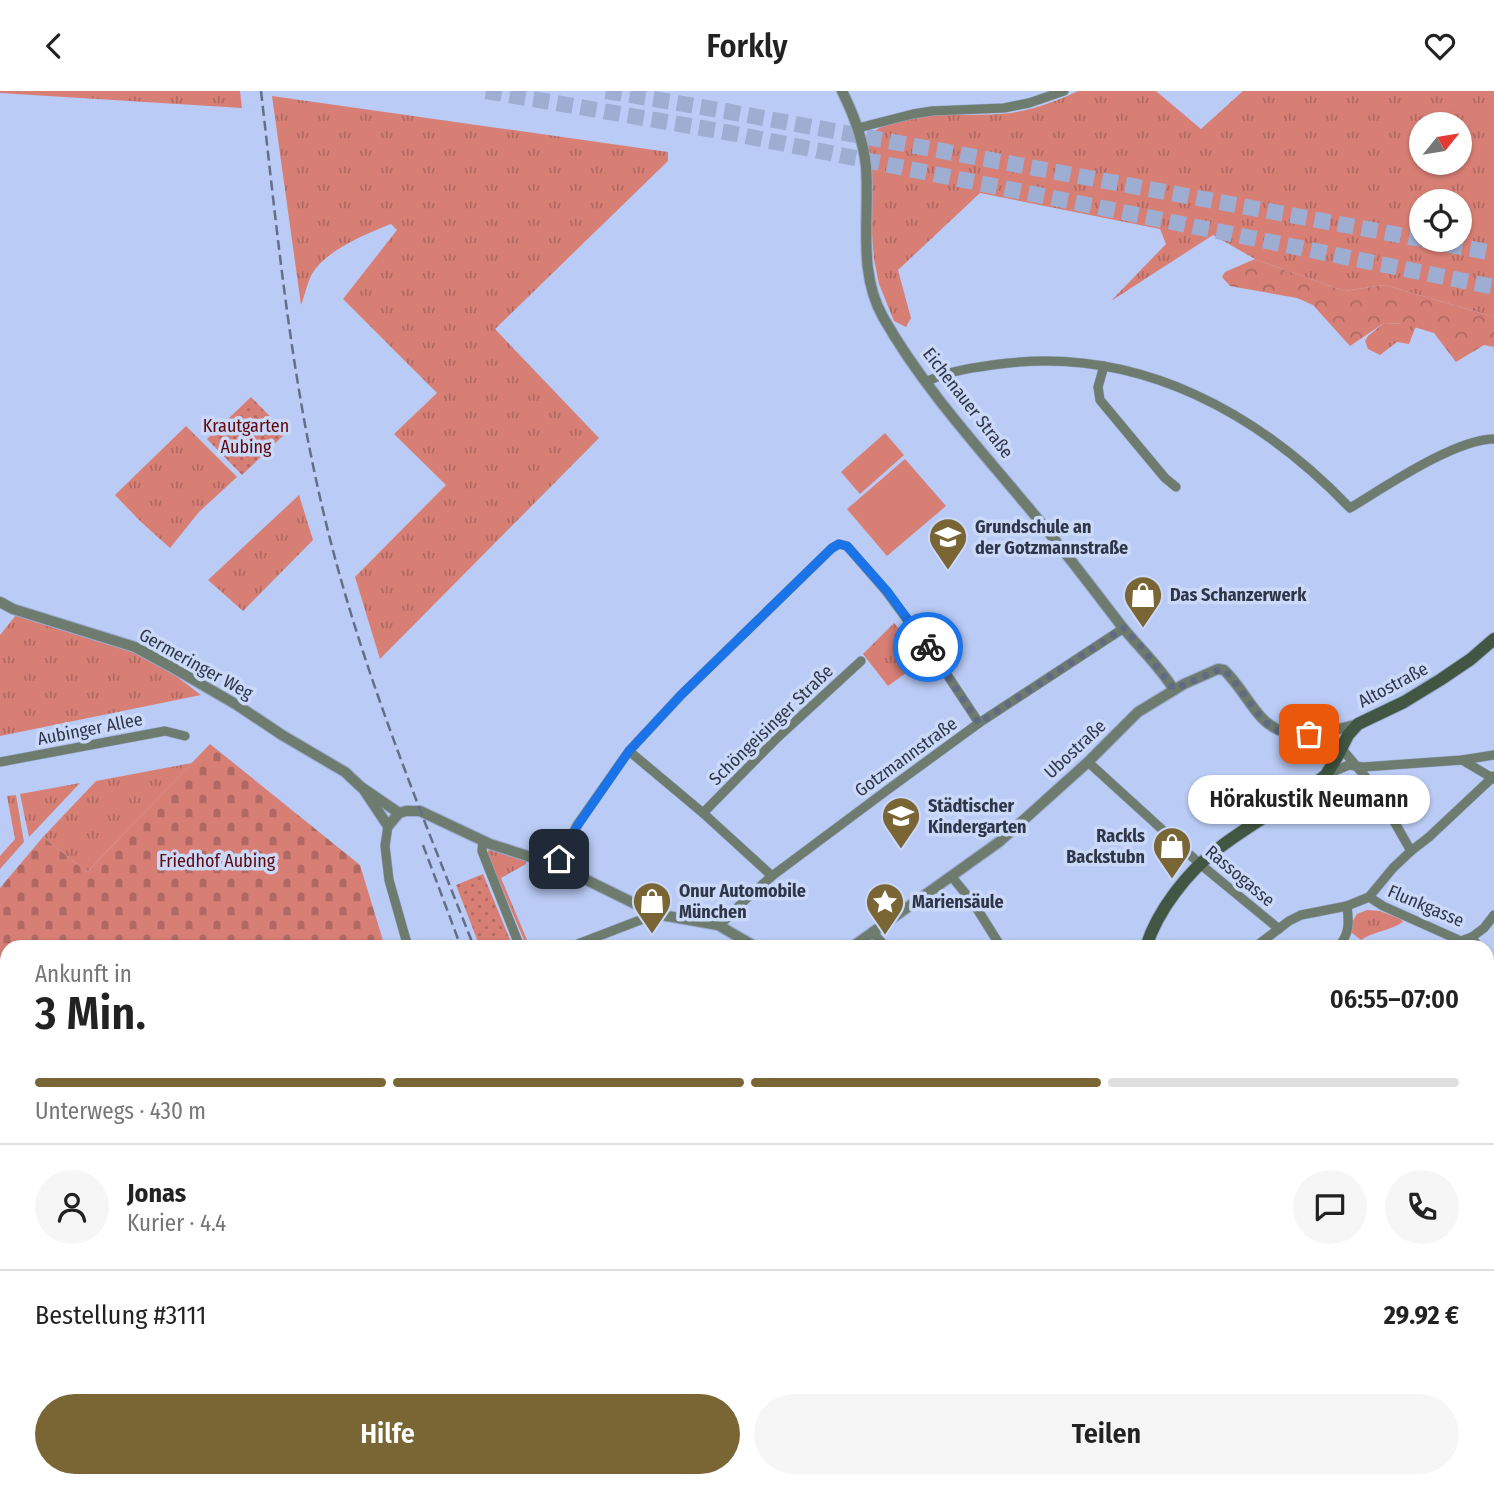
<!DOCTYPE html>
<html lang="de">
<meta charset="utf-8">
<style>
:root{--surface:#fff;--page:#f6f6f6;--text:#222;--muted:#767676;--line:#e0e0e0;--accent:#7a6635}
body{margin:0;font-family:"Fira Sans Condensed",sans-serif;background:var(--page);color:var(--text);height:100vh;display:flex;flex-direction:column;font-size:26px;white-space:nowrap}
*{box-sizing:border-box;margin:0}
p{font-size:23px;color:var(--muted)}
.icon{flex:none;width:38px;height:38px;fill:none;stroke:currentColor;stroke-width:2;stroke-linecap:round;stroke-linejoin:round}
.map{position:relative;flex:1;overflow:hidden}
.drawer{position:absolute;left:0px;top:849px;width:1494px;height:548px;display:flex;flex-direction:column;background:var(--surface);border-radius:21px 21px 0 0;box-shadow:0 2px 5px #0004}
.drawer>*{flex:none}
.needle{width:46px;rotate:60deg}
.tools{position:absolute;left:1409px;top:21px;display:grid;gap:14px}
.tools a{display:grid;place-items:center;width:63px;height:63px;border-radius:50%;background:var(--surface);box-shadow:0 2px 5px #0004;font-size:35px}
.pin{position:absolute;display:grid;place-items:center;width:60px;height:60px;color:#fff;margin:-30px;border-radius:14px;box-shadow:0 4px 10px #0006}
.courier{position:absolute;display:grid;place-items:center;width:70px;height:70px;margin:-35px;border:5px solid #1a73e8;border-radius:50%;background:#fff;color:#222;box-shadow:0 2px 9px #0007}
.bubble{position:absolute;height:49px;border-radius:24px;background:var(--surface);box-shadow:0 2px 5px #0004;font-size:23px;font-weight:600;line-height:49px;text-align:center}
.head em{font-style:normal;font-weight:600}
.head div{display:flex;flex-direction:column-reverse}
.head{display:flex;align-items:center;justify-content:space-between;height:119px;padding:0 35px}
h1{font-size:46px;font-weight:600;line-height:52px}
.bar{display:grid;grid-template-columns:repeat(4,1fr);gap:10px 7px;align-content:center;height:84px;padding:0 35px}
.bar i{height:9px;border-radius:5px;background:var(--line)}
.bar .selected{background:var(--accent)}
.bar p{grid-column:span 4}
.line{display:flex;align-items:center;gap:18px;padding:0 35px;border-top:2px solid var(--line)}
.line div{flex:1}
.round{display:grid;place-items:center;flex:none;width:74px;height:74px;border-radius:37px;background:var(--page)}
.button{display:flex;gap:14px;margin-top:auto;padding:14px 35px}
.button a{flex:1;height:80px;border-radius:42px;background:var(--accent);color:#fff;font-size:28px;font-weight:600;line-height:80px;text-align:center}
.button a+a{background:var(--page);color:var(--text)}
header{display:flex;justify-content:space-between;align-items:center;height:91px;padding:0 35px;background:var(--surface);font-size:32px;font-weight:600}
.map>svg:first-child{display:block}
</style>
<header><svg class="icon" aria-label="back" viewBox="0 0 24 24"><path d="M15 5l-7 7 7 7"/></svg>Forkly<svg class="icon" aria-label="heart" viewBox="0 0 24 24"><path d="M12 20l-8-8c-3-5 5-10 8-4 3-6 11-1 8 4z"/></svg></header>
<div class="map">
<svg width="1494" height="1395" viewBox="0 0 1494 1395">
<defs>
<pattern id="grass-tufts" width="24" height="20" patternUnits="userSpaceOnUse" patternTransform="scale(1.75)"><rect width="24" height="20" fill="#d87f75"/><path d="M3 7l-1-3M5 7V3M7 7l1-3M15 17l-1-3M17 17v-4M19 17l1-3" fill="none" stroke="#b06962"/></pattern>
<pattern id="forest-crowns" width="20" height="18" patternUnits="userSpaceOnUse" patternTransform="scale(1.75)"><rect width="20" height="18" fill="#d87f75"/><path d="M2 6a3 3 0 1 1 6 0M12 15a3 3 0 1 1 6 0" fill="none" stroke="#b06962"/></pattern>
<pattern id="cemetery-stones" width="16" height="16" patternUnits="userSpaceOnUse" patternTransform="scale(1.75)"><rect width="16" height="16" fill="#d87f75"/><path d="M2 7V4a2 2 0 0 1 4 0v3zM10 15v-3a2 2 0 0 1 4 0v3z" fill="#b06962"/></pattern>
<pattern id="garden-dots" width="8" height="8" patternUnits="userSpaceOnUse" patternTransform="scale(1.75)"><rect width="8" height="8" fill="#d87f75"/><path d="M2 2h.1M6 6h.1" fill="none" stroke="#b06962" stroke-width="1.8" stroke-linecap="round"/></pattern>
</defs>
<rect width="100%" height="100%" fill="#bacbf5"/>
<g fill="url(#grass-tufts)" fill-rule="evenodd">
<polygon points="0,0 240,0 242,17 0,2"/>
<path d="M1078,0H1156L1201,38L1243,0H1494V226L1385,194L1344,200L1255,168L1213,144L1111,210L1166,153L1160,138L980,102L898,179L911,227L906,236L894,230L879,193L874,168L871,131L869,61L866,46C905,14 964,28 1010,22C1033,19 1057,10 1078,0ZM1421,33H1460V72H1421ZM1421,110H1460V149H1421Z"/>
<path d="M272,5L668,61V70L495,238L599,347L380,568L355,486L446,394L394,343L437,302L343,208L397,139L391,133C366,143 326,159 312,183C307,192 305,204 301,214Z"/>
<polygon points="1404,220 1416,235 1409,253 1397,251 1380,264 1368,258 1365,250 1368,245 1384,232 1400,233"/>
<polygon points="186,335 237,386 199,421 170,457 141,431 115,404"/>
<polygon points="299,404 313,449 243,520 208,489"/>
<polygon points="16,524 145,565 168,579 201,604 0,645 0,544"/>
<polygon points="894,532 901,540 906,538 910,540 928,566 888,595 863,563"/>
<polygon points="192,672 87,781 43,746 96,690"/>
<polygon points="80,692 29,746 20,703"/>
<polygon points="16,704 24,751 0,778 0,765 15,748 7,705"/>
<polygon points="491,758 526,770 526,773 501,787 530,856 527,856 488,764 488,760"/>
<path d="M1367,819L1380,820L1401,828L1403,831C1390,840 1374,840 1361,849L1352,842L1351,833L1357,823Z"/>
<polygon points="0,1124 7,1131 7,1183 0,1190"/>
<polygon points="1488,1375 1494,1381 1494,1395 1422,1395 1416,1390 1488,1390"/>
</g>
<polygon fill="url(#forest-crowns)" points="1255,168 1344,200 1385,194 1494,226 1494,256 1484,254 1456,271 1434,242 1404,233 1384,232 1350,255 1313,214 1297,207 1230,195 1222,186 1225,181"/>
<polygon fill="url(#cemetery-stones)" points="210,653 360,774 385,856 7,856 7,906 0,898 0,797 43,746 87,781"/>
<g fill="url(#garden-dots)">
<polygon points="251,306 286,342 242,384 207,348"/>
<polygon points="483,783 513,856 480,856 456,794"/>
</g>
<g fill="#d87f75">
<polygon points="885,342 904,364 860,403 841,381"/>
<polygon points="905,368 946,415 887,465 847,418"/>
</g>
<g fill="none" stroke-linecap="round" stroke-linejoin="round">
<g stroke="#9eadd2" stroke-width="16" stroke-dasharray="16 8" stroke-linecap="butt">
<polyline points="486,0 731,42 1494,196"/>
<polyline points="606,0 725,20 1421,148"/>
<polyline points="1423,149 1494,162"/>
</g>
<g stroke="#9baace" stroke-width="10">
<g id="minor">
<polyline points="858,37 913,23 932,20 1004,17 1029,12 1064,0"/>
<polyline points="1104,275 1098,296 1100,309 1165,387 1176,396"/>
<path d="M926,291C948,279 984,275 1009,272C1143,258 1260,323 1350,417C1385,396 1455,348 1494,348"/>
<polyline points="1341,657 1375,697 1411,760"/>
<polyline points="629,660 703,722 772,785"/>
<polyline points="1462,669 1494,688"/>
<polyline points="0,671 165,640 185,645"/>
<polyline points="1088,671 1200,773 1279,838"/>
<polyline points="1327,683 1349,674 1363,676 1462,669 1494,664"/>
<polyline points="703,722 776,648 861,570"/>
<polyline points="388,735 385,755 389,789 408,856"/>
<polyline points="483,750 482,760 520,856"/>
<polyline points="556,774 577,734 629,660 681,604 832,457 839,453 847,455 853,462 886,500 942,576 979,632"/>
<polyline points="952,786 974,813 1001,856"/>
<polyline points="1369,806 1383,815 1461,850 1472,846 1478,856"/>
<polyline points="718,834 724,830 747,807 772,785 886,700 979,632 1124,537"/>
<polyline points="872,841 886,856"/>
<polyline points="1472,846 1484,837 1494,824"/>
<polyline points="570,856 656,823"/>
<polyline points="1255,856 1289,830 1301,824 1347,815"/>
<path d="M1338,856C1350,843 1349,831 1347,815L1369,806L1393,777L1411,760L1429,746L1494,685"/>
<polyline points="1488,870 1494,880"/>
<polyline points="1488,893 1494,891"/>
<polyline points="0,980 7,980"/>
<polyline points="0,1058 7,1064"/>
<polyline points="1488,1088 1494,1082"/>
<polyline points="1488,1133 1494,1140"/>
<polyline points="0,1291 7,1284"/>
<polyline points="1488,1300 1494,1293"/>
<polyline points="126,1390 131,1395"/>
<polyline points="513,1390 520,1395"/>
<polyline points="967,1390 974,1395"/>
<polyline points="1297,1390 1303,1395"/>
<polyline points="74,1395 80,1390"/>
<polyline points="225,1395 230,1390"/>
<polyline points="419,1395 423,1390"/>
<polyline points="1005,1395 1010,1390"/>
</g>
</g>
<g stroke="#9baace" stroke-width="12">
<g id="tertiary">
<path d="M842,0C854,24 863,48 866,75C870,126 857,180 883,226C922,295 978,356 1028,416C1060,454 1090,494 1120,533C1137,555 1159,574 1174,599"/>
<polyline points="0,511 13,518 135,556 170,575 237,614 282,644 345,681 361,696 399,722 406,720 420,720 490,753 556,774 656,823 718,834 756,856"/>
<polyline points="364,699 388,735 399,722"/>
<path d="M852,856L999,751L1088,671L1138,621L1184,593L1218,578L1224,579C1239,593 1248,612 1261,626C1287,655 1325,642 1358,633"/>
<polyline points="1488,1305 1494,1310"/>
</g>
</g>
<g stroke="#9baace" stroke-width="14">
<g id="secondary">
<path d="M1146,856C1157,820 1188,780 1219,757C1253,731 1292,711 1326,684L1337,666L1348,644L1358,633L1404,611L1440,589L1471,568L1494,548"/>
<polyline points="740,1390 741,1395"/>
</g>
</g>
<use href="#minor" stroke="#6d7c6f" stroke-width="9"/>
<use href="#tertiary" stroke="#6d7c6f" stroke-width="10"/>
<use href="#secondary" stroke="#415743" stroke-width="12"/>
<g stroke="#646e88" stroke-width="2.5" stroke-dasharray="10 5" stroke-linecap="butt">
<path d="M261,0C277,139 290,279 322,415C357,567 417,711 474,856"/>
<polyline points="423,754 461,856"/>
<polyline points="679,1390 681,1395"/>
</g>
</g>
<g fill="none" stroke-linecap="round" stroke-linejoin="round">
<path stroke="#606a83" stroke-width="7" stroke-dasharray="0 12.6" d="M928,556L979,632L1124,537L1144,559L1174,598L1218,579H1224C1245,598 1261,642 1292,644C1298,645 1304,644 1309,643"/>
<polyline stroke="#1a73e8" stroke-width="9" points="559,768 578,734 629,660 681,604 832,457 839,453 847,455 887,500 928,556"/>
</g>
<defs>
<g id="school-pin" transform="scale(2.0125)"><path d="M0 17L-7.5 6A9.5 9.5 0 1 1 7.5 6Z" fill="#7a6635" stroke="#cad8fa"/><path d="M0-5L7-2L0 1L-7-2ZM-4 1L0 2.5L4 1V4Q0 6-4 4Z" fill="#fff"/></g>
<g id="shop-pin" transform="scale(2.0125)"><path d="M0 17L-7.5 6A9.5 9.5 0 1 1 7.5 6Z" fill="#7a6635" stroke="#cad8fa"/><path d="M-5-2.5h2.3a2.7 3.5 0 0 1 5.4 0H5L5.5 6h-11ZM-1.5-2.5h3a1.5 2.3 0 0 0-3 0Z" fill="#fff"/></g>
<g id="sight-pin" transform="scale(2.0125)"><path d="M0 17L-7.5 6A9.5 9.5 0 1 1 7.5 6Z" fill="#7a6635" stroke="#cad8fa"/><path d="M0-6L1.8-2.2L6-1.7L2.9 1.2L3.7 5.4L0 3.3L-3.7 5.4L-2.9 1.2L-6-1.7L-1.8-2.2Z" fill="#fff"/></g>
</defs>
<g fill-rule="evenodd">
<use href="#school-pin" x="948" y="446"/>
<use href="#shop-pin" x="1143" y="504"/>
<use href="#school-pin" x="901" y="725"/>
<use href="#shop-pin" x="1172" y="755"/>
<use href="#shop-pin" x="652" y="810"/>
<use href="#sight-pin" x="885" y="811"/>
</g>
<g text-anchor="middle" stroke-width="7" stroke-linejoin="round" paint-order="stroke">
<g font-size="18" fill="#2f3646" stroke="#cad8fa">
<text transform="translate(968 312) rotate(52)" y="6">Eichenauer Straße</text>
<text transform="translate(196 573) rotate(29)" y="6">Germeringer Weg</text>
<text transform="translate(1393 594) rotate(-28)" y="6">Altostraße</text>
<text transform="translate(771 634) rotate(-44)" y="6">Schöngeisinger Straße</text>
<text transform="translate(90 638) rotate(-11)" y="6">Aubinger Allee</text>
<text transform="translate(1075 658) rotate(-43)" y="6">Ubostraße</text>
<text transform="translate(906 666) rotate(-36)" y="6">Gotzmannstraße</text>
<text transform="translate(1240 785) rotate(40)" y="6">Rassogasse</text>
<text transform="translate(1426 815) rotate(23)" y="6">Flunkgasse</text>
</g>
<g font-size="18" fill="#5e0809" stroke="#cad8fa">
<text x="246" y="341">Krautgarten<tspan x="246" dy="21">Aubing</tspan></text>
<text x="217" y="776">Friedhof Aubing</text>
</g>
<g font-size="18" font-weight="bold" fill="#2f3646" stroke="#cad8fa" text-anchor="start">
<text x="975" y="442">Grundschule an<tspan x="975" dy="21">der Gotzmannstraße</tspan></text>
<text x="1170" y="510">Das Schanzerwerk</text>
<text x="928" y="721">Städtischer<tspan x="928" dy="21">Kindergarten</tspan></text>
<text x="1145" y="751" text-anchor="end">Rackls<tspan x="1145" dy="21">Backstubn</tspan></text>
<text x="679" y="806">Onur Automobile<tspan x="679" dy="21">München</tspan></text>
<text x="912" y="817">Mariensäule</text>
</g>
</g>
</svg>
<div class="tools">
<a><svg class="needle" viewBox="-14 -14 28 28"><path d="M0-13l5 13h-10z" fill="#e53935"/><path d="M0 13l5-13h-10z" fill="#767676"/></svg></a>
<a><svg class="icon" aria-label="locate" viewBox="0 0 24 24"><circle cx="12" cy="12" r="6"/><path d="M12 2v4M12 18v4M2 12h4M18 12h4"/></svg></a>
</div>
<div class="pin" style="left:1309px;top:643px;background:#ea580c"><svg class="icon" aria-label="bag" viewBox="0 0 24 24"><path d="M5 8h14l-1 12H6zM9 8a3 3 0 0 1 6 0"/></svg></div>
<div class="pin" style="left:559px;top:768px;background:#1f2937"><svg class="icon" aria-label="home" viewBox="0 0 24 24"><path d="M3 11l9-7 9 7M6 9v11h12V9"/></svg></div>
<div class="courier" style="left:928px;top:556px"><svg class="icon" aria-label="bike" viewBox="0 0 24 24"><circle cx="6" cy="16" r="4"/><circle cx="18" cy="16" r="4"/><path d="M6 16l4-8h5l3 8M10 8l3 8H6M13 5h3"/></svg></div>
<div class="bubble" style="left:1188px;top:684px;width:242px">Hörakustik Neumann</div>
<section class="drawer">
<div class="head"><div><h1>3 Min.</h1><p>Ankunft in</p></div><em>06:55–07:00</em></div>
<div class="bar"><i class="selected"></i><i class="selected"></i><i class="selected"></i><i></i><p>Unterwegs · 430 m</p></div>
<div class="line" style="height:126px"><a class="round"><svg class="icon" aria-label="person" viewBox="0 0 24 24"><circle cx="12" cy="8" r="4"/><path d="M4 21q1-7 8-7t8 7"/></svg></a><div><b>Jonas</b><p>Kurier · 4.4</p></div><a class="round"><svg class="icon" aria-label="chat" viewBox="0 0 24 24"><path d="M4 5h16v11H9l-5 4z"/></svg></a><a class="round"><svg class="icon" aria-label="phone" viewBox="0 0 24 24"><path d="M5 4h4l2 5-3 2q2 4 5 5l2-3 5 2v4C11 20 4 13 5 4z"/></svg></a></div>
<div class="line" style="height:91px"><div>Bestellung #3111</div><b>29.92 €</b></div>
<div class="button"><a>Hilfe</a><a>Teilen</a></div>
</section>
</div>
